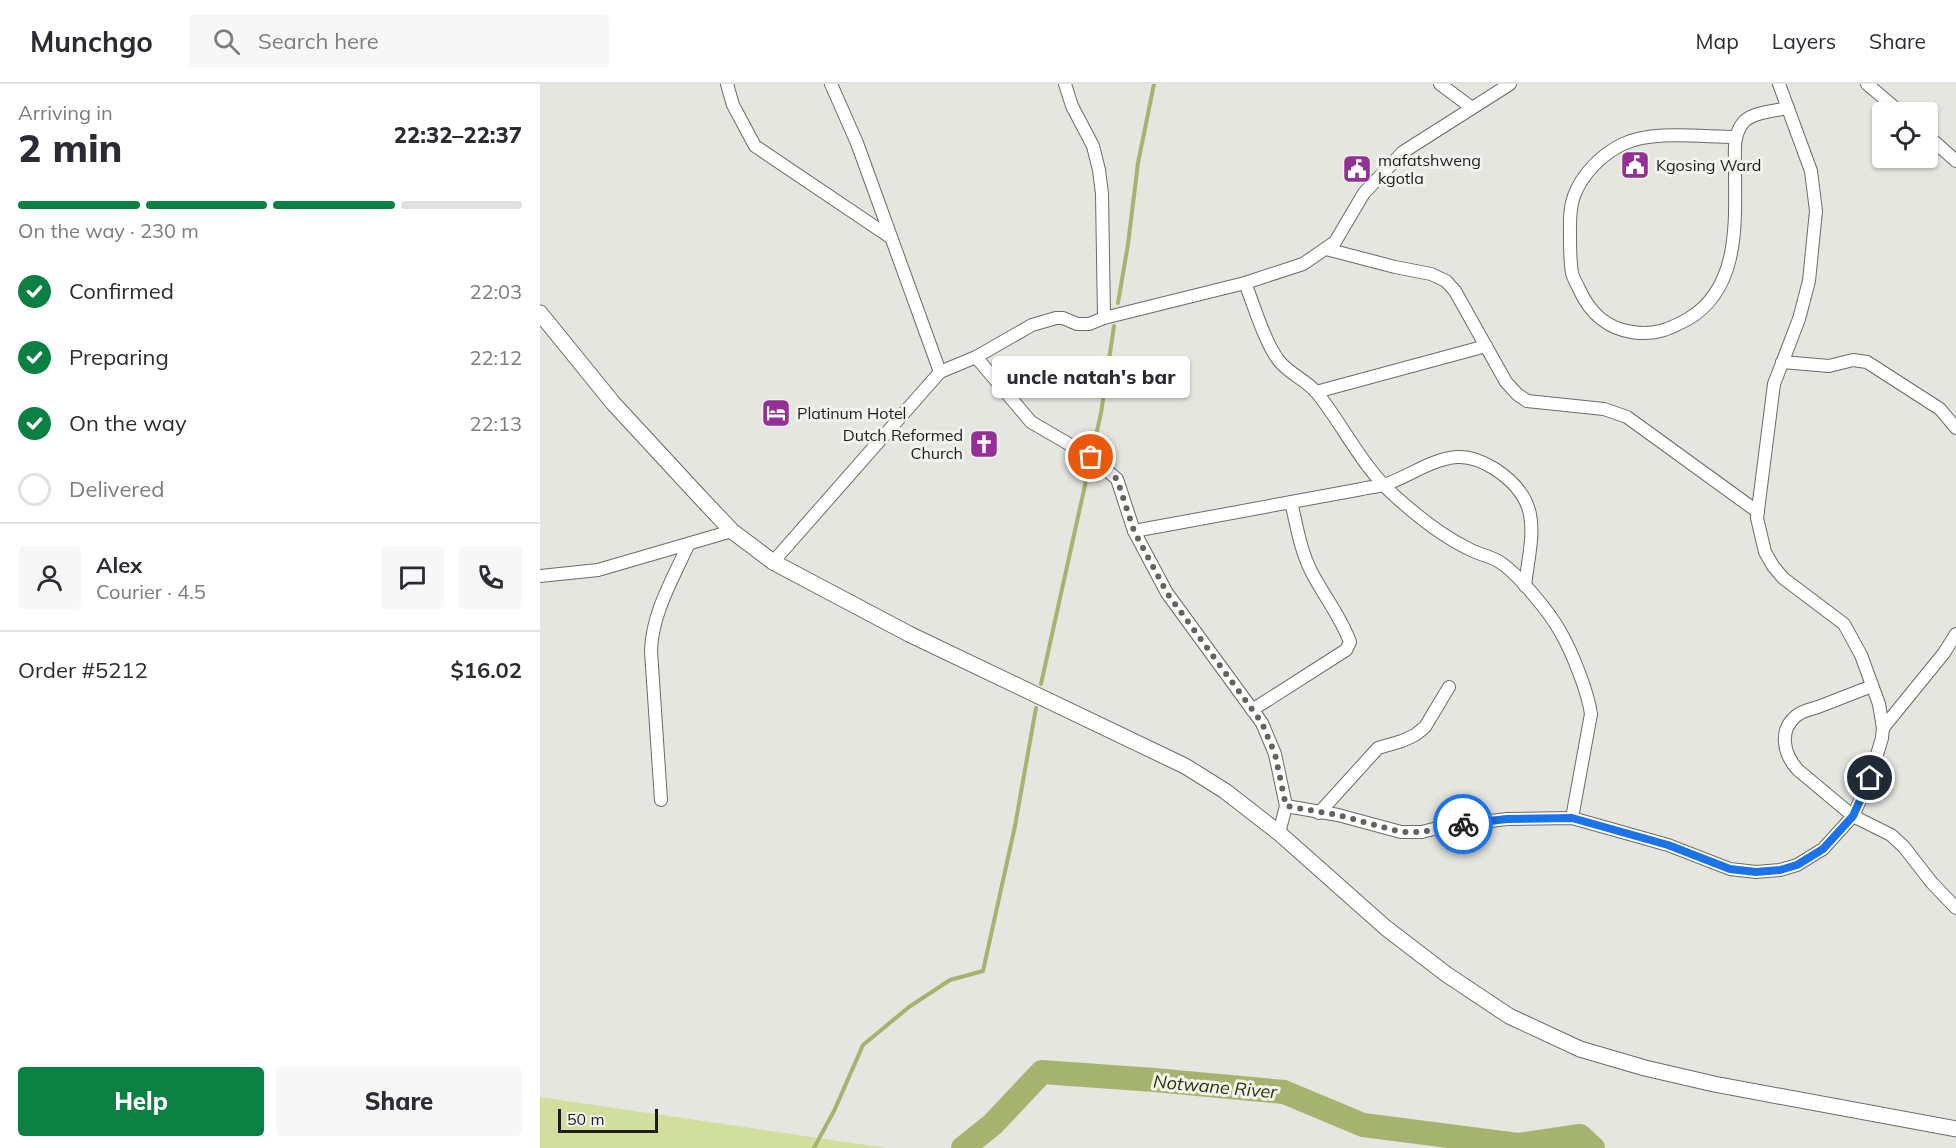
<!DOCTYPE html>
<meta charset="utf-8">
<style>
:root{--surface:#fff;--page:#f7f7f7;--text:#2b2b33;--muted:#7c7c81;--line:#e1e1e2;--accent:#0b8043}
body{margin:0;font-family:Mulish,sans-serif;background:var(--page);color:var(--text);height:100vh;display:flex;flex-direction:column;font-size:22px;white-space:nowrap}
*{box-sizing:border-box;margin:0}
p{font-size:20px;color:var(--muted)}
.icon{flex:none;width:33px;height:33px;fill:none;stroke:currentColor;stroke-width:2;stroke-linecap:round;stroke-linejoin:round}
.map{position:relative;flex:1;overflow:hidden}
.sheet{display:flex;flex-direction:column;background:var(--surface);width:540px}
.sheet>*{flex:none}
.buttons{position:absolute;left:1332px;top:18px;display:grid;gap:12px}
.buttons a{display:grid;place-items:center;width:66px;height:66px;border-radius:6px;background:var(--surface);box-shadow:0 2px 4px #0004;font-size:30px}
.scale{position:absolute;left:18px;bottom:15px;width:100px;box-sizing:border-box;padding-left:6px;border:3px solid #1c1d1a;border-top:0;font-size:16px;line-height:21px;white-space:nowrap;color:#1c1d1a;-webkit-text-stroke:4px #f1f3ec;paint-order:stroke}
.pin{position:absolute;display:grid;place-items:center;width:51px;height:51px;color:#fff;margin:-26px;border:3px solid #fff;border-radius:50%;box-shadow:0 2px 6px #0007}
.courier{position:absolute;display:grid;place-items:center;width:60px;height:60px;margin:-30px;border:4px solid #1a73e8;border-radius:50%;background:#fff;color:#222;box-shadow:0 2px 8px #0007}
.bubble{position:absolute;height:42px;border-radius:6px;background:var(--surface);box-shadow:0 2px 4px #0004;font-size:20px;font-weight:800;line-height:42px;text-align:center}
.head em{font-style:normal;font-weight:800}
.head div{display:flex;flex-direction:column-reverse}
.head{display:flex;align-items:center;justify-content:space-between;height:102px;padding:0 18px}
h1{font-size:39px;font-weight:800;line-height:45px}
.bar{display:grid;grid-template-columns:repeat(4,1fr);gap:9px 6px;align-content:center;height:72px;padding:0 18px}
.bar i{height:8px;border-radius:4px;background:var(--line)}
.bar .active{background:var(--accent)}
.bar p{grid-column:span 4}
.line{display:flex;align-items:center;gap:15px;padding:0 18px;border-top:2px solid var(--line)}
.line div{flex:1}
.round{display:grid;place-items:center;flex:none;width:63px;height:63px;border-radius:6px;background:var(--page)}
ol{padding:0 18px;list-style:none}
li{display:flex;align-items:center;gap:18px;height:66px}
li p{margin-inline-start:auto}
li .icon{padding:6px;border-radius:50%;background:var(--accent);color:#fff;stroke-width:4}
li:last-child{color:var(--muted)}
li i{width:33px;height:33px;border:3px solid var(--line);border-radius:50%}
.primary-button{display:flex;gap:12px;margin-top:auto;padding:12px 18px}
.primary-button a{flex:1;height:69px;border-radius:6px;background:var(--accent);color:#fff;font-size:24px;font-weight:800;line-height:69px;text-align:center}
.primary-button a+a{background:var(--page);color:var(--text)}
header{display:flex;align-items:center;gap:36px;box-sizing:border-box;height:84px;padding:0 30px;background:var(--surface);border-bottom:2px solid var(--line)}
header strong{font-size:28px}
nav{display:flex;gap:33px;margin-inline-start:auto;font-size:21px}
.search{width:420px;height:54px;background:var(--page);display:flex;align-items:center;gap:15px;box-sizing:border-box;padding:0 21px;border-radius:6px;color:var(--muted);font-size:22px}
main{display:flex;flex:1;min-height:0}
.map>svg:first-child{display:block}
</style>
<header>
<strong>Munchgo</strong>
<div class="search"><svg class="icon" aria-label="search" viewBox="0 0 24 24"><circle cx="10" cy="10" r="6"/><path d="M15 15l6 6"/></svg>Search here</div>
<nav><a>Map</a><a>Layers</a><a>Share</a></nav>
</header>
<main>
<section class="sheet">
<div class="head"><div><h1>2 min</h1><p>Arriving in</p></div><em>22:32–22:37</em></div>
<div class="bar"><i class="active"></i><i class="active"></i><i class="active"></i><i></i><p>On the way · 230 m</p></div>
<ol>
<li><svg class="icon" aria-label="check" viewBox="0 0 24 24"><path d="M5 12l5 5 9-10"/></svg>Confirmed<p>22:03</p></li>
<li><svg class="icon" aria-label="check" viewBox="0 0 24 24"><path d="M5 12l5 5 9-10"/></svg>Preparing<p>22:12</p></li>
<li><svg class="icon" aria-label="check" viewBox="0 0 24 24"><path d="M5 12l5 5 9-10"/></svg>On the way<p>22:13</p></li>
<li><i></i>Delivered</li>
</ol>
<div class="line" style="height:108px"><a class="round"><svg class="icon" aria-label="person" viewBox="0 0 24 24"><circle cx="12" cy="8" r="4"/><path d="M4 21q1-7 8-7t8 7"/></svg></a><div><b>Alex</b><p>Courier · 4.5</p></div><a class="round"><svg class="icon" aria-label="chat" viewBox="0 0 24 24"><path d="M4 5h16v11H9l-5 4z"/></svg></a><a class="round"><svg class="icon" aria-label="phone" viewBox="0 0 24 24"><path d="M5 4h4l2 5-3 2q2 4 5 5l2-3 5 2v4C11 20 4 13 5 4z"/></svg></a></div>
<div class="line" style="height:78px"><div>Order #5212</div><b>$16.02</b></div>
<div class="primary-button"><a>Help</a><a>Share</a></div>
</section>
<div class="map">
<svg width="1416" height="1064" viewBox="0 0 1416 1064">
<rect width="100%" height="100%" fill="#e4e6df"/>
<polygon fill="#d1de9d" points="0,1013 347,1064 0,1064"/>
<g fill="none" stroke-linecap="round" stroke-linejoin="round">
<g stroke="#a6b36f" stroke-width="4">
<polyline points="578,219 588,160 598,79 614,0"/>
<polyline points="501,600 561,329 574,242"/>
<polyline points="274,1064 294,1027 323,961 369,923 410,896 443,887 475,742 496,624"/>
</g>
<polyline stroke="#a6b36f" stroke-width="24" points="423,1064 453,1040 502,988 614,996 744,1008 823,1041 978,1061 1040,1052 1053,1064"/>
<g stroke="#6b6c66" stroke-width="14">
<g id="minor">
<polyline points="187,0 193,21 215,62 350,153"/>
<polyline points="291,0 317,59 400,288"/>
<polyline points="525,0 532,22 553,62 559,86 562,110 564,234"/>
<polyline points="900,0 932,24"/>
<polyline points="1327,0 1360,28"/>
<polyline points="1388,52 1416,77"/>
<path d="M1195,53C1162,53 1113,46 1083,60C1062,70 1042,90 1034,112C1029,125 1030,139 1030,152C1030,164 1030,177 1032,189C1033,194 1037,200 1039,205C1050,229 1066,244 1092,248C1114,252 1130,245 1148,235C1201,204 1195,136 1195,84C1195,68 1193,53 1202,40C1210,28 1235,27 1248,24"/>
<polyline points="786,165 855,183 891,190 906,197 915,207 966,298 977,310 987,317 1064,325 1087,333 1218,428"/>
<path d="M705,199C714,221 725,260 740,278C751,291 768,297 778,310C804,343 823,384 855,412C877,432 902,452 929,465C938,470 949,472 958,477C977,488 1011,530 1021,549C1032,568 1048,608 1051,630L1032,734"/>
<polyline points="436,273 491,338 551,373 577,395 594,447 627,509 722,639 735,670 746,722 739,749"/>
<polyline points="1242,278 1289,282 1313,276 1327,278 1400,325 1416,344"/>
<polyline points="776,308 946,262"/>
<path d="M594,447C670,433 746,419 822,405C829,403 837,403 844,401C868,393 891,375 917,373C930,372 944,378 955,385C1005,418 991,451 985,502"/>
<polyline points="233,478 400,288 436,273 492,241 516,234 523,234 537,240 549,240 564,234 705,199 763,180 795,158 824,109 863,68 970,0"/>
<polyline points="0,492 58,486 192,447"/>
<path d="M1332,602C1314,609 1296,616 1278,623C1272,625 1262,627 1256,632C1238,647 1244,671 1258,686L1313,732L1351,751L1364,763L1392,799L1416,824"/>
<path d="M712,626L806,566L810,558C801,533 784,512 772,489C760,466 757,442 751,418"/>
<polyline points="1343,644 1404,569 1416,550"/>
<path d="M121,716L111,567C112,529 133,495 148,461"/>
<polyline points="746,722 798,731 861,748 882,748 901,743 967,735 1032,734 1128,761 1190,785 1216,788 1240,786 1257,781 1283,765 1313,732 1330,694 1342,654 1343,644 1339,620 1321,571 1304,540 1243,494 1233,482 1225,468 1217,434 1234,300 1259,235 1269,197 1276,127 1271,87 1239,0"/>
<polyline points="779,729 838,664 862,657 875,651 885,643 909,603"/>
</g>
</g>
<g stroke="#6b6c66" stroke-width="17">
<polyline id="tertiary" points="0,229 73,319 159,412 192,447 233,478 369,550 645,682 685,707 739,749 846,844 906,890 969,932 1040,965 1105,984 1174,1000 1416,1045"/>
</g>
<use href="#minor" stroke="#fff" stroke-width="12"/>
<use href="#tertiary" stroke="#fff" stroke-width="15"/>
</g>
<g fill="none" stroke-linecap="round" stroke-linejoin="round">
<polyline stroke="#62635f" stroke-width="6" stroke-dasharray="0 10.8" points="551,373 577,395 594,447 627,509 722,639 735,670 746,722 798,731 861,748 882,748 923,740"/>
<polyline stroke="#1a73e8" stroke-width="8" points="923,740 967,735 1032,734 1128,761 1190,785 1216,788 1240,786 1257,781 1283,765 1313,732 1330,694"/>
</g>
<defs>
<g id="civic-square" transform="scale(1.5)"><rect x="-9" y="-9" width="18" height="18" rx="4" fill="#942f95" stroke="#f1f3ec"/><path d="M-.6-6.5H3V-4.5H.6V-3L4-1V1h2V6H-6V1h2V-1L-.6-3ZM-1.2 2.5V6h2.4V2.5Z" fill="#fff"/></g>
<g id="hotel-square" transform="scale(1.5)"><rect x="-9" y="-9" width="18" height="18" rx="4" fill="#942f95" stroke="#f1f3ec"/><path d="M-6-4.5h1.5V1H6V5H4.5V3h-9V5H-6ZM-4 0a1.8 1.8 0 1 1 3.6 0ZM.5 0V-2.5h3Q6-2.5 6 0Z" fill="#fff"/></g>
<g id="church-square" transform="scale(1.5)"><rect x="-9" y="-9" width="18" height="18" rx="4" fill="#942f95" stroke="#f1f3ec"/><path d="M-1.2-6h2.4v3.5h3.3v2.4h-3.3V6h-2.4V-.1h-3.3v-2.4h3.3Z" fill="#fff"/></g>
</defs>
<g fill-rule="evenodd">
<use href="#civic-square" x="1095" y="81"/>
<use href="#civic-square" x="817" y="85"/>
<use href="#hotel-square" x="236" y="329"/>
<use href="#church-square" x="444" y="360"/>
</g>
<g text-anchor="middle" stroke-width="6" stroke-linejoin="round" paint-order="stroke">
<g font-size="16" fill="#1c1d1a" stroke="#f1f3ec" text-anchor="start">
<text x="838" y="82">mafatshweng<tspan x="838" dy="18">kgotla</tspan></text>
<text x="1116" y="87">Kgosing Ward</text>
<text x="257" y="335">Platinum Hotel</text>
<text x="423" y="357" text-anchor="end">Dutch Reformed<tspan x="423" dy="18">Church</tspan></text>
</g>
<g font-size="18" font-style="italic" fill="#2d3400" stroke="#f1f3ec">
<text transform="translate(675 1003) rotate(5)" y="6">Notwane River</text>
</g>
</g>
</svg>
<div class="buttons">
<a><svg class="icon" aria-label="locate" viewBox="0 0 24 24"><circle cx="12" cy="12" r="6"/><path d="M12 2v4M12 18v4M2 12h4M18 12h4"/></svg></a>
</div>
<div class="scale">50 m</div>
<div class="pin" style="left:551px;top:373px;background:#ea580c"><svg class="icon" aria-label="bag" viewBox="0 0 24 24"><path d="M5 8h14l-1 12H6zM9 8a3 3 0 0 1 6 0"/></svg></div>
<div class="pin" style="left:1330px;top:694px;background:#1f2937"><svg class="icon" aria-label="home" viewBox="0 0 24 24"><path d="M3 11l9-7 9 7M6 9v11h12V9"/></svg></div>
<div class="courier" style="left:923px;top:740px"><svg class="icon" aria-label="bike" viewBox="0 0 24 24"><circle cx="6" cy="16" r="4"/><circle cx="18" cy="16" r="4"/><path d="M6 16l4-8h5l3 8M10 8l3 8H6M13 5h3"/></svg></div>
<div class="bubble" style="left:452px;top:272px;width:198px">uncle natah's bar</div>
</div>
</main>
